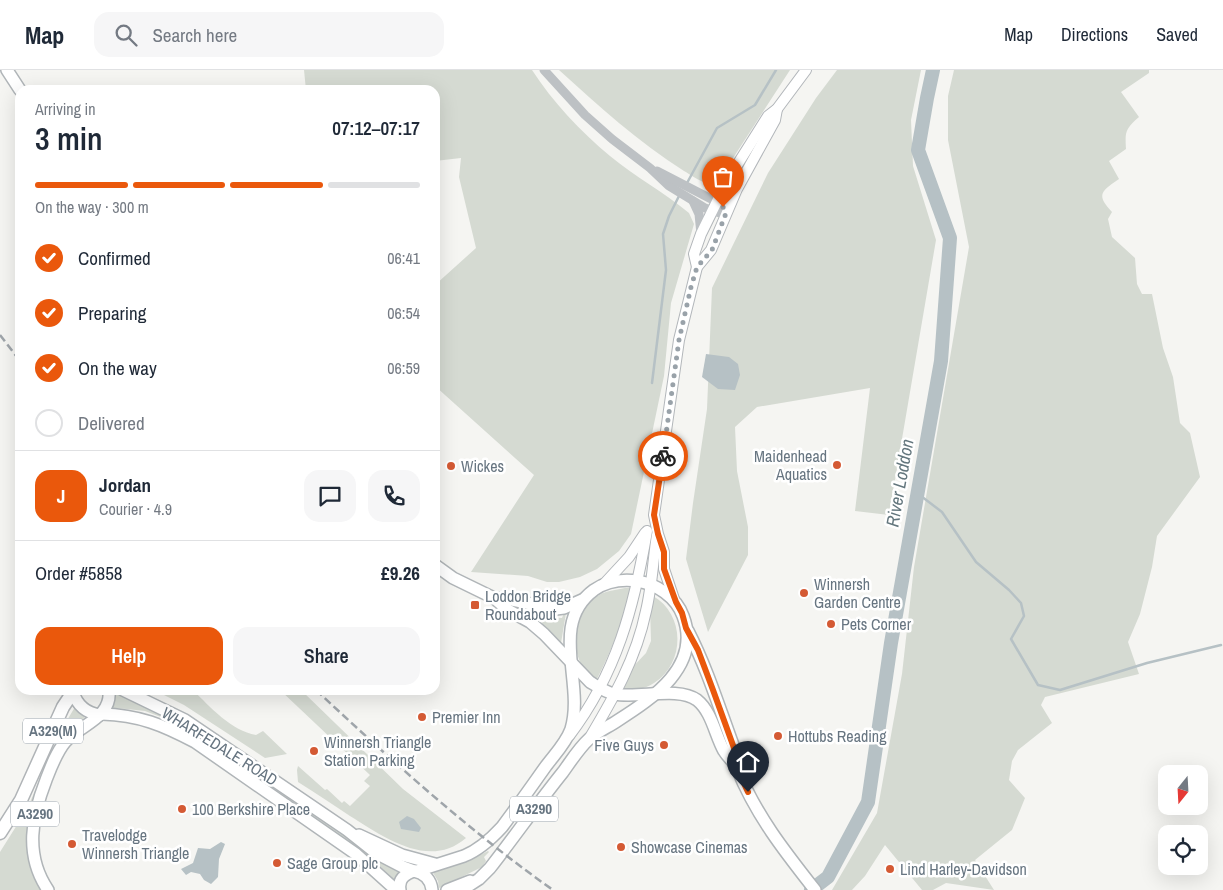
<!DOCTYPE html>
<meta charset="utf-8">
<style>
:root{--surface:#fff;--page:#f6f6f7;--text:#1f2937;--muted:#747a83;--line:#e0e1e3;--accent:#ea580c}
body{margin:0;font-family:"Archivo Narrow",sans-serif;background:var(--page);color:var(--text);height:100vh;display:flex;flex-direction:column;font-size:19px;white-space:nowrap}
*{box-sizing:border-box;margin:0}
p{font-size:16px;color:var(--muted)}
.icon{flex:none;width:28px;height:28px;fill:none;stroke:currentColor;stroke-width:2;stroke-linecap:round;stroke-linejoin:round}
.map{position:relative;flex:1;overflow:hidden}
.panel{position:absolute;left:15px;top:15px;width:425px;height:610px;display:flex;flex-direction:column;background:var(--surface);border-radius:15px;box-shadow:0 5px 20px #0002}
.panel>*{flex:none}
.needle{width:32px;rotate:198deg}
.fabs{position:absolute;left:1158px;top:695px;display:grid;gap:10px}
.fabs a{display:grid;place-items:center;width:50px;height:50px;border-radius:10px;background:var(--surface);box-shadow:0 5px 20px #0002;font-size:25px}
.pin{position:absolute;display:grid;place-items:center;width:42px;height:42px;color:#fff;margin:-51px -21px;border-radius:50% 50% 50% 0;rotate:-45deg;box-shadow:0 0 5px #0007}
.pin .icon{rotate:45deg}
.courier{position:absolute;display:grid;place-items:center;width:50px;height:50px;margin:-25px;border:4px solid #ea580c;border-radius:50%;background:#fff;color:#222;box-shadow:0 1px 6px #0007}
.headline em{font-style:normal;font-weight:600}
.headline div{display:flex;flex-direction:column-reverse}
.headline{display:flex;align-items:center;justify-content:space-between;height:85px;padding:0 20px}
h1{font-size:32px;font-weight:600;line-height:38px}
.bar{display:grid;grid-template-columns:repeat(4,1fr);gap:8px 5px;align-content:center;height:60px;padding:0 20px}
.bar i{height:6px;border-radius:4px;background:var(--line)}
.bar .selected{background:var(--accent)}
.bar p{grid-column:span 4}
.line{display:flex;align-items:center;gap:12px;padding:0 20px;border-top:1px solid var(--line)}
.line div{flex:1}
.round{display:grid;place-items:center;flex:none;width:52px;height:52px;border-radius:15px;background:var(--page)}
ol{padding:0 20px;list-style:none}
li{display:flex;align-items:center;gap:15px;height:55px}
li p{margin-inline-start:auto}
li .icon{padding:5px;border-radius:50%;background:var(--accent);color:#fff;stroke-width:4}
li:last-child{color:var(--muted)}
li i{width:28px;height:28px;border:2px solid var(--line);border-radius:50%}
.button{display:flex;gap:10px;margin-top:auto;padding:10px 20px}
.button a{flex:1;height:58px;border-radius:15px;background:var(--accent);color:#fff;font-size:20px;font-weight:600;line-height:58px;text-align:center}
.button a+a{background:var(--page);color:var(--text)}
header{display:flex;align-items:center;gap:30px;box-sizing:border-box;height:70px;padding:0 25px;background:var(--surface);border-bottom:1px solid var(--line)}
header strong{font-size:24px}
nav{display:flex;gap:28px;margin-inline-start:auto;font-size:18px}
.search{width:350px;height:45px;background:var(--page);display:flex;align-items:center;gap:12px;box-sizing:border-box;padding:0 18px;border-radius:15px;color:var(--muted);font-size:19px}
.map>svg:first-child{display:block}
</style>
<header>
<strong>Map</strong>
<div class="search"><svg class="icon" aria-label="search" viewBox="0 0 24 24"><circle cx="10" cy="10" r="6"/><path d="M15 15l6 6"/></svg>Search here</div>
<nav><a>Map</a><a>Directions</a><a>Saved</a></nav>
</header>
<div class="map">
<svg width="1223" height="820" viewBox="0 0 1223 820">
<rect width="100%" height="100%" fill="#f5f5f2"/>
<g fill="#d5dad2">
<path d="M304,0H532C552,31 581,62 610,86C635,107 664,122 689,143L694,154L671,233L664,306L631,464L619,481L597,499L580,507L559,512H547L528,506L471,502L534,405L435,316V215L476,178L459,107L461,88L435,91V20H306Z"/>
<path d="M559,0H790L724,102C719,106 714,112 708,112C700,113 690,104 684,101C638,72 599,36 559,0Z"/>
<polygon points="837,0 921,0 911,50 913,96 936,170 889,445 855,441 870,318 757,337 735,357 737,401 748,457 748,485 708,562 686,489 693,433 707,339 712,218 768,103 816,28"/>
<path d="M954,0H1149V3L1121,22L1139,47C1125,59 1125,62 1126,79L1109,91L1119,109C1102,121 1095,124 1112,142L1108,149L1112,167L1135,188L1137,214L1142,224H1152L1163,278L1173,307L1180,353L1190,363L1200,407L1157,466L1152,497L1140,544L1128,572L1139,604L1045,627L1041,635L1052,653L1018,680L1012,691L1009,710L1025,728L1012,760L975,790L994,820L946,813L933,820H922L885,775L865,806L852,820H832L877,743L902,604L914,497L969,177L948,70V26Z"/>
<path d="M625,518H631C624,551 611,581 596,611C592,606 587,602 583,597C569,575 575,542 596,527C604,521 615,520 625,518Z"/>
<path d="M653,526C685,544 686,593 654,613C644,620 633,620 621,621L630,600L646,583L651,571L650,537Z"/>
<polygon points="564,543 566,543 561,573 531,546 562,548"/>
<polygon points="112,620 179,653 374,786 401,800 394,809 369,786 229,688 174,652 145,641 127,639 111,638 114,627"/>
<path d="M154,620H193C210,637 232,661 256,665L263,661L287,684L265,688L184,635Z"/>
<path d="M280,620H301L403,719L466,768C429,800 384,767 350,746C333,735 316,723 298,712L297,700L298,696L325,720L327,719L342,733L344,731L350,736L370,716L364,711L370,705Z"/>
<polygon points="75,637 85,647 67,663 32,738 42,820 0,820 0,782 27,739 63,657"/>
<polygon points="488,781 489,782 484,787 486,791 482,797 439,818 438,811 432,801 468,791"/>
</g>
<g fill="#b6c1c5">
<polygon points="706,284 729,287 738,294 740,305 735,320 718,319 702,307"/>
<polygon points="407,746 414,749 421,758 419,762 401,759 399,752"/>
<polygon points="221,772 225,774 219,789 218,807 211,814 204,810 200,804 191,802 186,805 181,799 193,793 198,778 210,779"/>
</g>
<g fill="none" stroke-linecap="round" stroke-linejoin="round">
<g stroke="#b6c1c5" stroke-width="2.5">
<polyline points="687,113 717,58 755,35 776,0"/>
<polyline points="652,313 666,200 663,164 669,146 680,124"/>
<polyline points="917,423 942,442 976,492 1009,520 1021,533 1024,546 1011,569 1038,615 1060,620 1147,593 1221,575"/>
</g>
<polyline stroke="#b6c1c5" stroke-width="14" points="811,820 828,807 868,732 891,573 941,291 950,168 918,80 927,28 933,0"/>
<g stroke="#b2b6ba" stroke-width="12">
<g id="secondary">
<polyline points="697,197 694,184 701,164 727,111 768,46 777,39 806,0"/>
<polyline points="604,514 629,487 645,463"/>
<polyline points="675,532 664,499 664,482 658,464 654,445 679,270 697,197 711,180 737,119 775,50 777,39"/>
<path d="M569,666C617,603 634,537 647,461"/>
<path d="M589,669C614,627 636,589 646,541C652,516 653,490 657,465"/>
</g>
</g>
<g stroke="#b0b5b8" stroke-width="14">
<g id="primary">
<polyline points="7,0 20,20"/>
<path d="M435,495L453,508L494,528L508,540L530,552L544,564L590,612C598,617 605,622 614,624C637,629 678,616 697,630C712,642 715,665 724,681C727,686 732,691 736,695"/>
<polyline points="494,528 512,530 556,539 564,538 582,530"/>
<path d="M688,561C707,598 719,637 733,675C735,683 734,691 737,698C755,744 785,782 815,820"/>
<path d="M74,620L73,622C77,635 86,643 100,645"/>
<polyline points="123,620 185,650 347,760 376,783 403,797 414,801"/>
<path d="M102,644C139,645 163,655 195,672L356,784L396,820"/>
<polyline points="359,765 402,785 435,794"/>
<path d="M417,801L464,786C479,780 491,769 502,757C517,737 531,717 546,696C555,684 566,673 571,659C585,613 548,554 594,520C607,511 621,509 637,511C657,514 676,527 683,546C702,596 653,628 617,651C608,657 597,662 589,669C579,678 571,691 563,702C538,733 515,766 490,798L479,809L462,820"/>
<path d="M48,820C24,785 32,746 46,710C51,697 56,683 65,672C81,654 112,648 109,620"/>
<path d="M400,820C398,809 405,804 414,801C425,803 431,810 432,820"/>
<polyline points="447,820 470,811"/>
</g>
</g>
<g stroke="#b0b4b7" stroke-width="15">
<polyline id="motorway" points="0,763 21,730 63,637 73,622"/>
</g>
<g stroke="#bdc1c4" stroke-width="9">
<polyline points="544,0 585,45 612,69 650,98 669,116 705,138 720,143 726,143"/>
<polyline points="657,101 717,132 723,137 726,143"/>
<polyline points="693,131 699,144 701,164"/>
</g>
<use href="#secondary" stroke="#fff" stroke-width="10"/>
<use href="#primary" stroke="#fff" stroke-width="11"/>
<use href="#motorway" stroke="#fff" stroke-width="12"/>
<g stroke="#9fa5aa" stroke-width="2.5" stroke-dasharray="8 4" stroke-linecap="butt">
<polyline points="0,265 20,291"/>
<path d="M316,620C391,690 468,760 553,820"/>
</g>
</g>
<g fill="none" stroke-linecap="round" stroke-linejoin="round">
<polyline stroke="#99a2a9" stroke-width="5" stroke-dasharray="0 9" points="663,386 679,270 691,217 697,197 712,180 726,143 723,137"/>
<polyline stroke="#ea580c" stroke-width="6" points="663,386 654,445 658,464 664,482 664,499 676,532 682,543 686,558 698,580 713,620 734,678 736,696 748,722"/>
</g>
<g fill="#d45a34" stroke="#fff" stroke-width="2">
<circle cx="837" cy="395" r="5"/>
<circle cx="451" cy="396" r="5"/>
<circle cx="804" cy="523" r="5"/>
<rect x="470" y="530" width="10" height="10" rx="2.5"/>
<circle cx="831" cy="554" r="5"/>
<circle cx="422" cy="647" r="5"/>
<circle cx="778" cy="666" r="5"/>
<circle cx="664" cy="675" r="5"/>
<circle cx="314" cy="681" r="5"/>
<circle cx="182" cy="739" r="5"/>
<circle cx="72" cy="774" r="5"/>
<circle cx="621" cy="777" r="5"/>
<circle cx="277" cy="793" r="5"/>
<circle cx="890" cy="799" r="5"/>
</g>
<g text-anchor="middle" stroke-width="5" stroke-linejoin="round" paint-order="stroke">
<g fill="#fff" stroke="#959ea7" stroke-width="1">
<rect x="23" y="648.5" width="60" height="25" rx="4"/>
<rect x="510" y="726.5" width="48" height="25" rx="4"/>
<rect x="11" y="731.5" width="48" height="25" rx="4"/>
</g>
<g font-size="15" font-weight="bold" fill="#677581">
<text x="53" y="666">A329(M)</text>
<text x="534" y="744">A3290</text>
<text x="35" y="749">A3290</text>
</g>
<g font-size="16" fill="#677581" stroke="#fff" text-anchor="start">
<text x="827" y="392" text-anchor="end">Maidenhead<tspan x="827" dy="18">Aquatics</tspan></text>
<text x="461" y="402">Wickes</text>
<text x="814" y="520">Winnersh<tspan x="814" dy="18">Garden Centre</tspan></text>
<text x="485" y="532">Loddon Bridge<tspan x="485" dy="18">Roundabout</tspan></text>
<text x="841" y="560">Pets Corner</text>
<text x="432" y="653">Premier Inn</text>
<text x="788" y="672">Hottubs Reading</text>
<text x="324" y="678">Winnersh Triangle<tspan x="324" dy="18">Station Parking</tspan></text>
<text x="654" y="681" text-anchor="end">Five Guys</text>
<text x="192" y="745">100 Berkshire Place</text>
<text x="82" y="771">Travelodge<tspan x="82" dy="18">Winnersh Triangle</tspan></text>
<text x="631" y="783">Showcase Cinemas</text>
<text x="287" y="799">Sage Group plc</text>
<text x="900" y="805">Lind Harley-Davidson</text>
</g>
<g font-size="16" fill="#677581" stroke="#fff">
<text transform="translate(220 676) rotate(32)" y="6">WHARFEDALE ROAD</text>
</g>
<g font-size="18" font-style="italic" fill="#63767d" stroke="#fff">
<text transform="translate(900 413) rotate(-80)" y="6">River Loddon</text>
</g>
</g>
</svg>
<div class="fabs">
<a><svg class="needle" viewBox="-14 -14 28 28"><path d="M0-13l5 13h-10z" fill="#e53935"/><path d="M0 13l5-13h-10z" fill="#747a83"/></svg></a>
<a><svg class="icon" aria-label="locate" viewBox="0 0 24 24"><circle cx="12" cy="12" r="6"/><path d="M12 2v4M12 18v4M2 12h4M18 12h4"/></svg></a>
</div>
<div class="pin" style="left:723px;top:137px;background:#ea580c"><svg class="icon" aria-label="bag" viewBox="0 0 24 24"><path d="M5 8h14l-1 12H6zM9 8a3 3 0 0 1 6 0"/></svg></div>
<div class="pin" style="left:748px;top:722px;background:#1f2937"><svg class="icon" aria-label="home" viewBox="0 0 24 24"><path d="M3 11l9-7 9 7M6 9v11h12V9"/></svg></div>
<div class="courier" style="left:663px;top:386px"><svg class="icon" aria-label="bike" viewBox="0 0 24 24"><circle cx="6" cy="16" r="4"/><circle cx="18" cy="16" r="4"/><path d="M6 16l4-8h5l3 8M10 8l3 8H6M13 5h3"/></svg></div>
<section class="panel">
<div class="headline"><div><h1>3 min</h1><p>Arriving in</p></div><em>07:12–07:17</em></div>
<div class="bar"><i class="selected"></i><i class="selected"></i><i class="selected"></i><i></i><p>On the way · 300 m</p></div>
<ol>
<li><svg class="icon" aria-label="check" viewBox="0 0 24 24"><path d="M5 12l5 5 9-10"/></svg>Confirmed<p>06:41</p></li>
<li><svg class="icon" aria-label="check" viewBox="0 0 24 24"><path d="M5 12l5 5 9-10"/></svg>Preparing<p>06:54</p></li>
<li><svg class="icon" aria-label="check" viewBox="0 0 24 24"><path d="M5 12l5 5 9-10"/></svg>On the way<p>06:59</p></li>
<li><i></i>Delivered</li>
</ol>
<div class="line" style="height:90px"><b class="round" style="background:var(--accent);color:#fff">J</b><div><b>Jordan</b><p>Courier · 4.9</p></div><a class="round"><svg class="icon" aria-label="chat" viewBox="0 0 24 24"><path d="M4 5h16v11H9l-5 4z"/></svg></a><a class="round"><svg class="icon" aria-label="phone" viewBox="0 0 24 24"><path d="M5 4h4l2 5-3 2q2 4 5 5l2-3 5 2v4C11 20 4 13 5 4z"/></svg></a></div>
<div class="line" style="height:65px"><div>Order #5858</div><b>£9.26</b></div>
<div class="button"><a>Help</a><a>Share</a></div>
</section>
</div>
